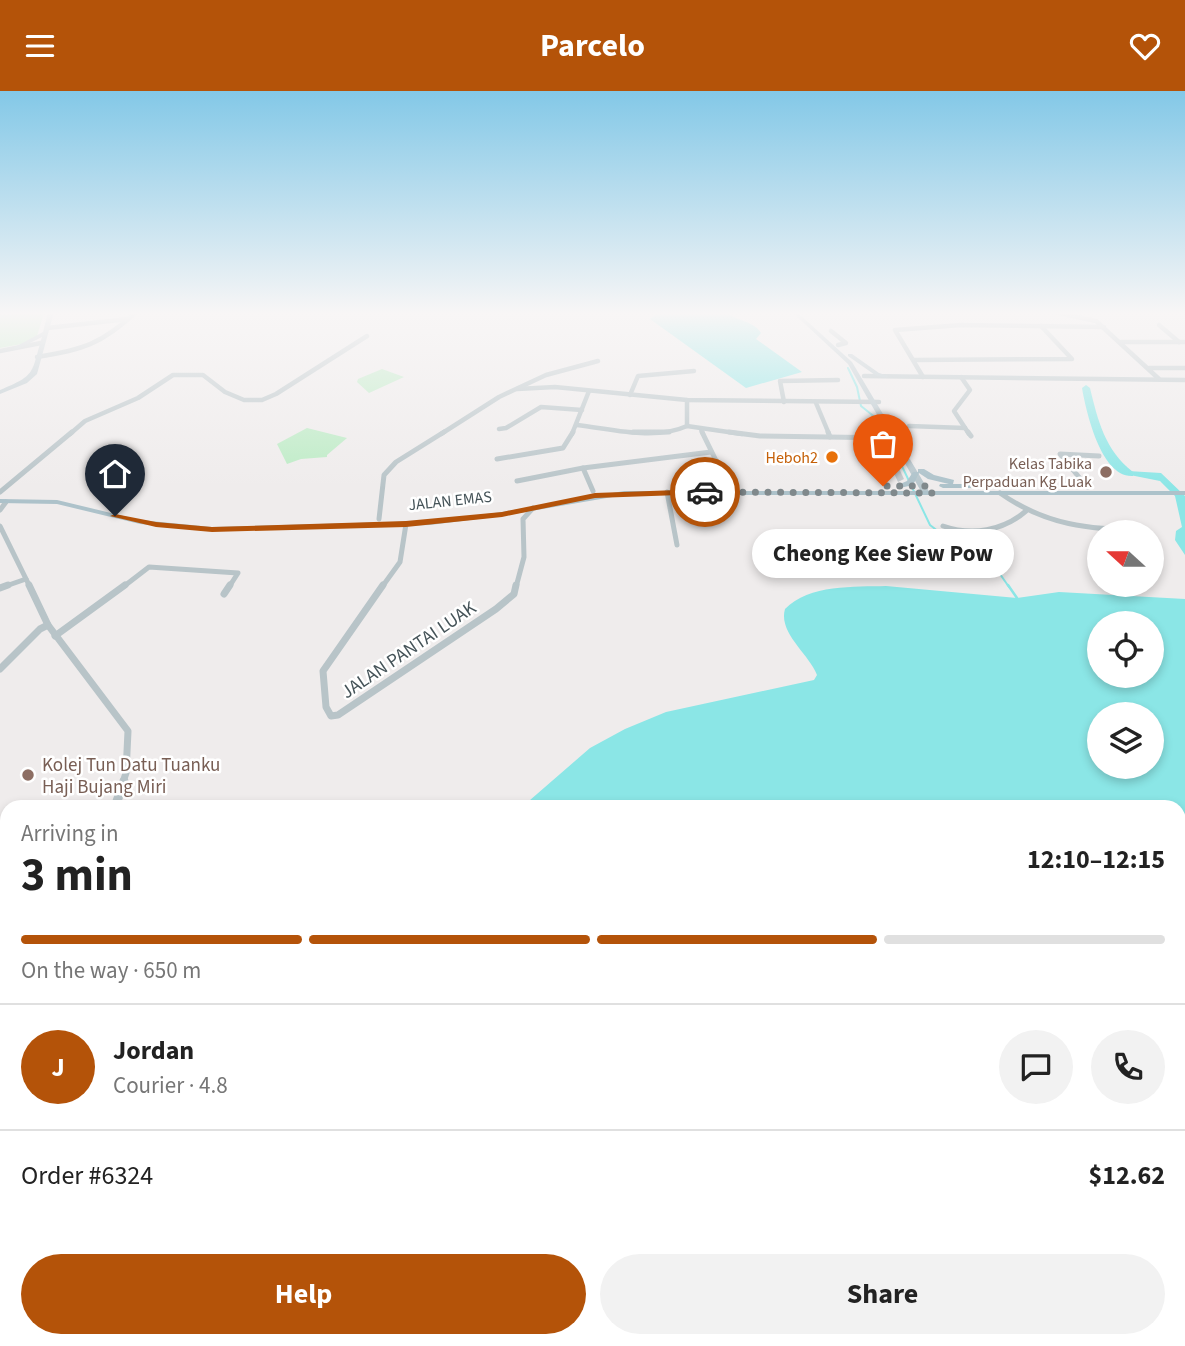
<!DOCTYPE html>
<meta charset="utf-8">
<style>
:root{--surface:#fff;--page:#f2f2f2;--text:#222;--muted:#767676;--line:#e0e0e0;--accent:#b45309}
body{margin:0;font-family:"Source Sans 3",sans-serif;background:var(--page);color:var(--text);height:100vh;display:flex;flex-direction:column;font-size:26px;white-space:nowrap}
*{box-sizing:border-box;margin:0}
p{font-size:23px;color:var(--muted)}
.icon{flex:none;width:38px;height:38px;fill:none;stroke:currentColor;stroke-width:2;stroke-linecap:round;stroke-linejoin:round}
.map{position:relative;flex:1;overflow:hidden}
.side{position:absolute;left:0px;top:709px;width:1186px;height:548px;display:flex;flex-direction:column;background:var(--surface);border-radius:21px 21px 0 0;box-shadow:0 4px 10px #0003}
.side>*{flex:none}
.needle{width:46px;rotate:291deg}
.tools{position:absolute;left:1087px;top:429px;display:grid;gap:14px}
.tools a{display:grid;place-items:center;width:77px;height:77px;border-radius:50%;background:var(--surface);box-shadow:0 4px 10px #0003;font-size:35px}
.pin{position:absolute;display:grid;place-items:center;width:60px;height:60px;color:#fff;margin:-72px -30px;border-radius:50% 50% 50% 0;rotate:-45deg;box-shadow:0 0 7px #0007}
.pin .icon{rotate:45deg}
.courier{position:absolute;display:grid;place-items:center;width:70px;height:70px;margin:-35px;border:5px solid #b45309;border-radius:50%;background:#fff;color:#222;box-shadow:0 2px 9px #0007}
.bubble{position:absolute;height:49px;border-radius:24px;background:var(--surface);box-shadow:0 4px 10px #0003;font-size:23px;font-weight:700;line-height:49px;text-align:center}
.headline em{font-style:normal;font-weight:700}
.headline div{display:flex;flex-direction:column-reverse}
.headline{display:flex;align-items:center;justify-content:space-between;height:119px;padding:0 21px}
h1{font-size:46px;font-weight:700;line-height:52px}
.bar{display:grid;grid-template-columns:repeat(4,1fr);gap:10px 7px;align-content:center;height:84px;padding:0 21px}
.bar i{height:9px;border-radius:5px;background:var(--line)}
.bar .active{background:var(--accent)}
.bar p{grid-column:span 4}
.line{display:flex;align-items:center;gap:18px;padding:0 21px;border-top:2px solid var(--line)}
.line div{flex:1}
.round{display:grid;place-items:center;flex:none;width:74px;height:74px;border-radius:37px;background:var(--page)}
.cta{display:flex;gap:14px;margin-top:auto;padding:14px 21px}
.cta a{flex:1;height:80px;border-radius:42px;background:var(--accent);color:#fff;font-size:28px;font-weight:700;line-height:80px;text-align:center}
.cta a+a{background:var(--page);color:var(--text)}
header{display:flex;justify-content:space-between;align-items:center;height:91px;padding:0 21px;background:var(--accent);color:#fff;font-size:32px;font-weight:700}
.map>svg:first-child{display:block}
</style>
<header><svg class="icon" aria-label="menu" viewBox="0 0 24 24"><path d="M4 6h16M4 12h16M4 18h16"/></svg>Parcelo<svg class="icon" aria-label="heart" viewBox="0 0 24 24"><path d="M12 20l-8-8c-3-5 5-10 8-4 3-6 11-1 8 4z"/></svg></header>
<div class="map">
<svg width="1185" height="1255" viewBox="0 0 1185 1255">
<rect width="100%" height="100%" fill="#efecec"/>
<g fill="#bbebc4">
<polygon points="44,222 37,245 22,253 0,257 0,224"/>
<polygon points="382,278 404,286 369,302 357,291 358,288"/>
<polygon points="307,337 347,347 327,364 327,366 301,368 287,373 277,353"/>
</g>
<g fill="#8be6e6" fill-rule="evenodd">
<path d="M659,221H727C737,231 753,229 761,242L756,248L802,281L746,297L650,228Z"/>
<polygon points="1118,372 1128,380 1161,382 1185,405 1185,464 1175,449 1176,440 1182,436 1175,405 1160,390 1125,383 1113,373"/>
<path d="M886,495L1017,507L1059,501L1185,508V1255H123L125,1250H1180V716H522L590,657L625,638L666,621L814,589L817,584C809,563 778,542 785,518C809,493 855,496 886,495ZM1099,532H1152V584H1099ZM1099,623H1152V676H1099Z"/>
</g>
<g fill="none" stroke-linecap="round" stroke-linejoin="round">
<polyline stroke="#8be6e6" stroke-width="2" points="848,277 857,296 861,315 876,327 890,350 930,434 948,448 993,473 1009,496"/>
<polyline stroke="#8be6e6" stroke-width="2.5" points="1008,494 1017,507"/>
<path fill="#8be6e6" fill-rule="evenodd" d="M1086,294L1090,297C1098,330 1105,359 1133,381V385C1101,387 1086,320 1082,297Z"/>
</g>
<polygon fill="#c3c8cc" points="880,352 887,352 904,388 898,391"/>
<g fill="none" stroke-linecap="round" stroke-linejoin="round">
<g stroke="#b8c4c8" stroke-width="4.5">
<polyline points="1054,221 1096,230 1159,288"/>
<polyline points="1159,234 1179,251"/>
<polyline points="47,237 128,228"/>
<polyline points="831,240 846,252 838,254"/>
<polyline points="1121,251 1185,251"/>
<polyline points="0,260 41,252"/>
<path d="M37,266C82,259 102,253 136,221"/>
<polyline points="914,269 1072,268 1041,235"/>
<polyline points="1149,277 1185,277"/>
<polyline points="864,285 1185,289"/>
<polyline points="923,286 895,239 961,234 1104,236"/>
<polyline points="961,286 970,299 954,320 969,343"/>
<polyline points="517,298 555,296 687,309 879,311"/>
<polyline points="630,304 638,285 694,280"/>
<polyline points="687,309 687,335"/>
<polyline points="784,311 780,290 838,289"/>
<polyline points="816,312 829,343"/>
<path d="M577,334C612,338 654,350 687,335"/>
<polyline points="687,335 742,343"/>
<polyline points="909,335 965,337"/>
<polyline points="499,338 506,337 541,316 582,319"/>
<polyline points="701,338 703,343"/>
<polyline points="70,343 85,330 138,307 173,284 203,284 225,301 244,309 262,309 276,303 367,245"/>
<polyline points="441,343 499,306 546,284 598,270"/>
<polyline points="572,343 589,300"/>
</g>
<g stroke="#b8c4c8" stroke-width="5">
<polyline points="633,341 669,341"/>
<polyline points="702,341 729,396"/>
<polyline points="729,341 760,345 894,347"/>
<polyline points="828,341 830,346"/>
<polyline points="968,341 971,345"/>
<polyline points="497,368 563,357 573,341"/>
<polyline points="583,377 593,400"/>
<polyline points="517,390 583,377 711,361"/>
<polyline points="1087,396 1060,363 1099,365"/>
<polyline points="0,401 72,341"/>
<polyline points="667,401 677,454"/>
<path d="M1000,402C1045,434 1090,439 1144,439"/>
<polyline points="0,419 6,411"/>
<polyline points="379,428 384,384 396,371 444,341"/>
<polyline points="0,435 30,496"/>
<path d="M943,435C972,445 1003,440 1026,420"/>
<polyline points="3,496 26,488"/>
<polyline points="123,496 149,476 238,482 229,496"/>
<polyline points="382,496 400,471 406,433"/>
<polyline points="516,496 524,466 523,428 533,417"/>
</g>
<g stroke="#b8c4c8" stroke-width="7">
<polyline points="29,494 48,534 128,640 126,682 123,691"/>
<polyline points="383,494 323,580 326,616 331,625 338,624 496,518 514,503 516,494"/>
<polyline points="0,497 8,494"/>
<polyline points="224,503 230,494"/>
<polyline points="55,545 125,494"/>
<polyline points="0,578 40,538 48,534"/>
</g>
<polyline stroke="#b8c4c8" stroke-width="9" points="115,716 124,690"/>
<g fill="#b8c7cd" fill-rule="evenodd">
<path d="M48,221H54L37,283L27,292L0,303V299C37,284 31,282 42,246L18,258L13,257L43,241Z"/>
<polygon points="792,221 797,221 852,271 930,402 929,404 923,404 922,402 848,273"/>
<polygon points="848,263 852,263 879,282 889,285 886,287 875,284 848,265"/>
</g>
<g fill="#adc2ca" fill-rule="evenodd">
<polygon points="918,378 924,378 934,384 954,389 953,393 1018,393 1022,395 1018,397 943,397 939,395 940,393 949,393 928,388 919,382 913,394 900,397 900,393 907,390 913,381 918,381"/>
<polygon points="624,400 1185,400 1185,404 624,404 502,425 430,434 212,440 140,433 57,413 0,412 0,408 57,409 140,429 212,436 430,430 502,421"/>
</g>
</g>
<linearGradient id="sky" x2="0" y2="1"><stop stop-color="#83c8e7"/><stop offset="0.56" stop-color="#f8f6f6"/><stop offset="1" stop-color="#f8f6f6" stop-opacity="0"/></linearGradient>
<rect width="1185" height="397" fill="url(#sky)"/>
<polygon fill="#b45309" points="705,398 708,403 595,407 502,426 406,436 212,441 156,436 110,425 115,423 156,431 212,436 406,430 502,421 595,402"/>
<g fill="none" stroke-linecap="round" stroke-linejoin="round">
<polyline stroke="#80898c" stroke-width="7" stroke-dasharray="0 12.6" points="705,401 932,402 930,395 883,395"/>
</g>
<circle fill="#e8710a" stroke="#fff" stroke-width="2.5" cx="832" cy="366" r="7"/>
<g fill="#8d6e63" stroke="#fff" stroke-width="2.5">
<circle cx="1106" cy="381" r="7"/>
<circle cx="28" cy="684" r="7"/>
</g>
<g text-anchor="middle" stroke-width="5" stroke-linejoin="round" paint-order="stroke">
<g font-size="16" fill="#c56008" stroke="#fff" text-anchor="end">
<text x="818" y="372">Heboh2</text>
</g>
<g font-size="16" fill="#785e54" stroke="#fff" text-anchor="end">
<text x="1092" y="378">Kelas Tabika<tspan x="1092" dy="18">Perpaduan Kg Luak</tspan></text>
</g>
<g font-size="16" fill="#455358" stroke="#fff">
<text transform="translate(450 409) rotate(-6)" y="6">JALAN EMAS</text>
</g>
<g font-size="19" fill="#455358" stroke="#fff">
<text transform="translate(408 558) rotate(-34)" y="7">JALAN PANTAI LUAK</text>
</g>
<g font-size="19" fill="#785e54" stroke="#fff" text-anchor="start">
<text x="42" y="680">Kolej Tun Datu Tuanku<tspan x="42" dy="22">Haji Bujang Miri</tspan></text>
</g>
</g>
</svg>
<div class="tools">
<a><svg class="needle" viewBox="-14 -14 28 28"><path d="M0-13l5 13h-10z" fill="#e53935"/><path d="M0 13l5-13h-10z" fill="#767676"/></svg></a>
<a><svg class="icon" aria-label="locate" viewBox="0 0 24 24"><circle cx="12" cy="12" r="6"/><path d="M12 2v4M12 18v4M2 12h4M18 12h4"/></svg></a>
<a><svg class="icon" aria-label="layers" viewBox="0 0 24 24"><path d="M12 4l9 5-9 5-9-5zM3 14l9 5 9-5"/></svg></a>
</div>
<div class="pin" style="left:883px;top:395px;background:#ea580c"><svg class="icon" aria-label="bag" viewBox="0 0 24 24"><path d="M5 8h14l-1 12H6zM9 8a3 3 0 0 1 6 0"/></svg></div>
<div class="pin" style="left:115px;top:425px;background:#1f2937"><svg class="icon" aria-label="home" viewBox="0 0 24 24"><path d="M3 11l9-7 9 7M6 9v11h12V9"/></svg></div>
<div class="courier" style="left:705px;top:401px"><svg class="icon" aria-label="car" viewBox="0 0 24 24"><path d="M5 17H2v-5l4-1 3-4h7l3 4 3 1v5h-3M9 17h6M6 11h13"/><circle cx="7" cy="17" r="2"/><circle cx="17" cy="17" r="2"/></svg></div>
<div class="bubble" style="left:752px;top:438px;width:262px">Cheong Kee Siew Pow</div>
<section class="side">
<div class="headline"><div><h1>3 min</h1><p>Arriving in</p></div><em>12:10–12:15</em></div>
<div class="bar"><i class="active"></i><i class="active"></i><i class="active"></i><i></i><p>On the way · 650 m</p></div>
<div class="line" style="height:126px"><b class="round" style="background:var(--accent);color:#fff">J</b><div><b>Jordan</b><p>Courier · 4.8</p></div><a class="round"><svg class="icon" aria-label="chat" viewBox="0 0 24 24"><path d="M4 5h16v11H9l-5 4z"/></svg></a><a class="round"><svg class="icon" aria-label="phone" viewBox="0 0 24 24"><path d="M5 4h4l2 5-3 2q2 4 5 5l2-3 5 2v4C11 20 4 13 5 4z"/></svg></a></div>
<div class="line" style="height:91px"><div>Order #6324</div><b>$12.62</b></div>
<div class="cta"><a>Help</a><a>Share</a></div>
</section>
</div>
